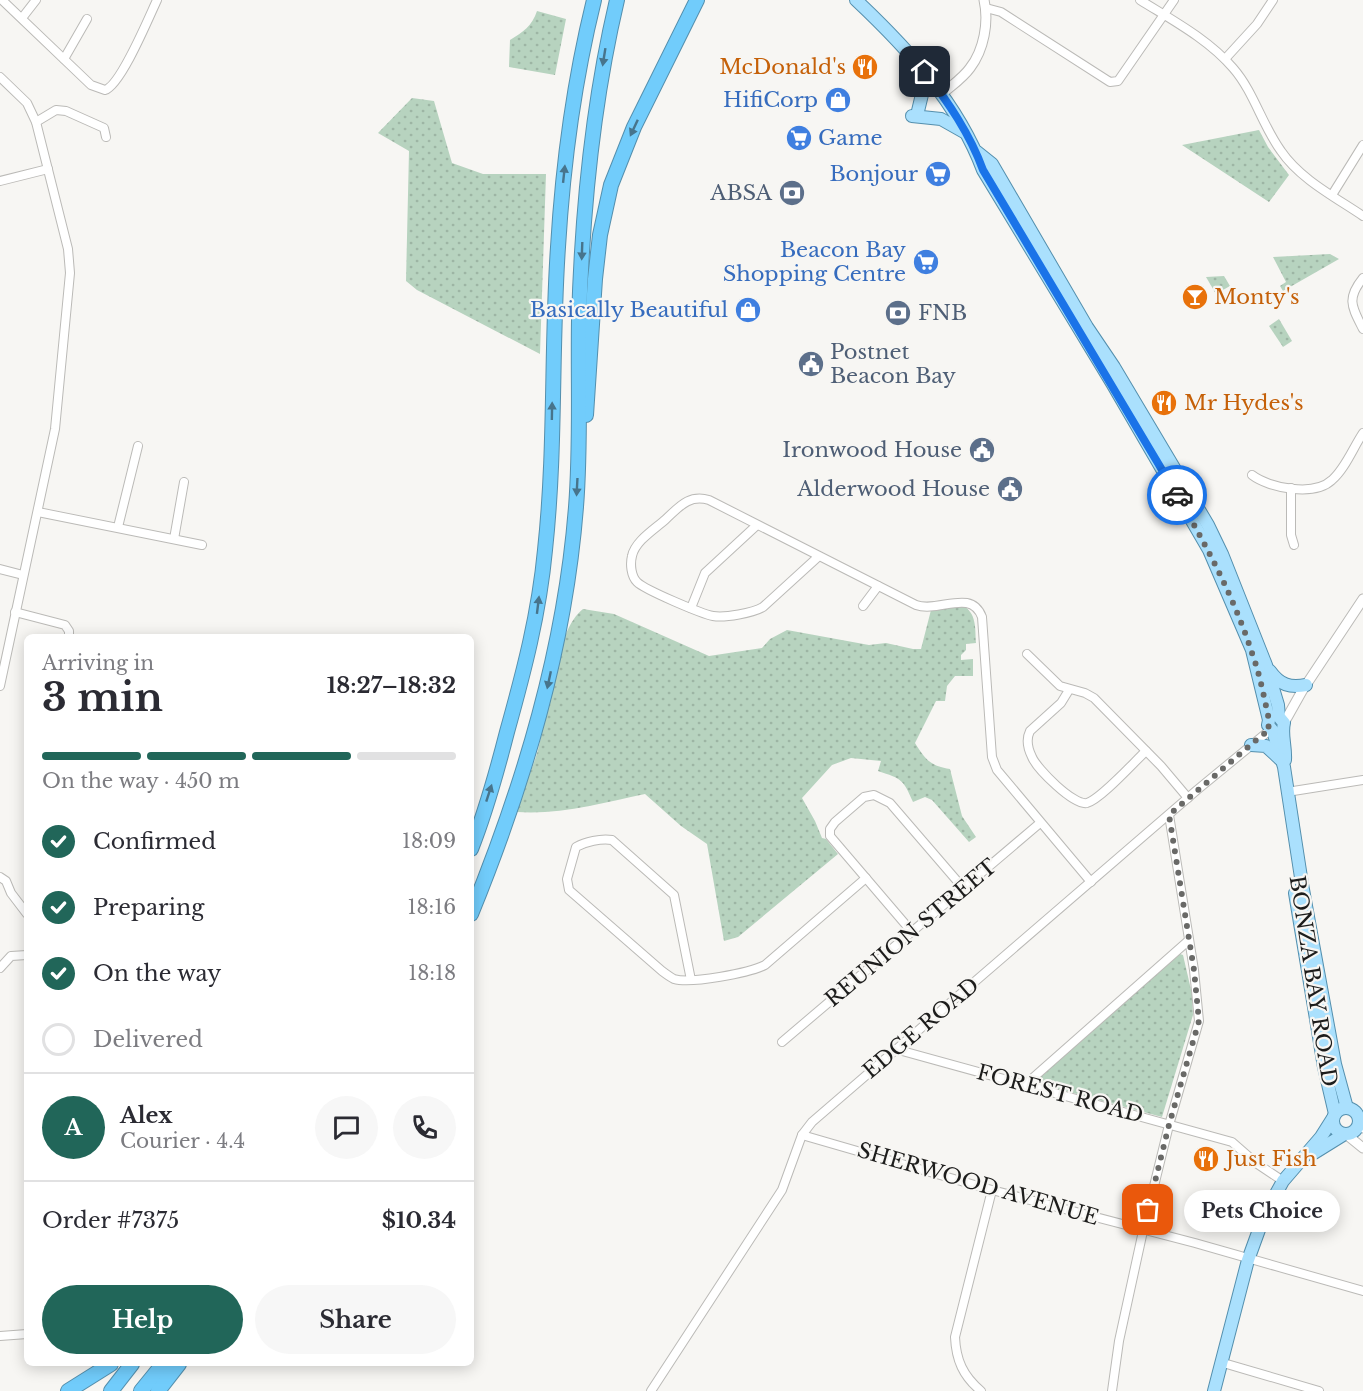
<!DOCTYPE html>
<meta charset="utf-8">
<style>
:root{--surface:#fff;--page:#f7f7f7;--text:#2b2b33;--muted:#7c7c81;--line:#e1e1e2;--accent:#216659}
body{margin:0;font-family:"Libre Baskerville",serif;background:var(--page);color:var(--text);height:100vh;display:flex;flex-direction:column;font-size:22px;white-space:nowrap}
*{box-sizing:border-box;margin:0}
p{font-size:20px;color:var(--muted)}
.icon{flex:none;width:33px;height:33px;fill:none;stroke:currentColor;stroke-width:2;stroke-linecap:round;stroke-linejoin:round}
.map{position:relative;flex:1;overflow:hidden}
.details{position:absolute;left:24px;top:634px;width:450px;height:732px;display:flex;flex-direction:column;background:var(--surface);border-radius:9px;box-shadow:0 3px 15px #0003}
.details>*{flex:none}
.pin{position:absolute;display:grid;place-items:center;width:51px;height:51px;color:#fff;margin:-26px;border-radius:12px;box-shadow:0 3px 9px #0006}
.courier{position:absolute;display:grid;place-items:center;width:60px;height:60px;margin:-30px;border:4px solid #1a73e8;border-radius:50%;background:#fff;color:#222;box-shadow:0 2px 8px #0007}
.bubble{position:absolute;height:42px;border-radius:21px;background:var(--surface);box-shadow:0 3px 15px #0003;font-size:20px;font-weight:800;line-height:42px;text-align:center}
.headline em{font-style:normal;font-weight:800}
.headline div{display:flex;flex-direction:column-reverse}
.headline{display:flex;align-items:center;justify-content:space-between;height:102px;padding:0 18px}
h1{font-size:39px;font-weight:800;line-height:45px}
.bar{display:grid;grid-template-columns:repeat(4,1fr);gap:9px 6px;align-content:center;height:72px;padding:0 18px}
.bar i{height:8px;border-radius:4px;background:var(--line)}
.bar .on{background:var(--accent)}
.bar p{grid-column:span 4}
.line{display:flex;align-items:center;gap:15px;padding:0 18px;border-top:2px solid var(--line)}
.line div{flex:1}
.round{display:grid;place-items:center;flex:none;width:63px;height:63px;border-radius:32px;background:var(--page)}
ol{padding:0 18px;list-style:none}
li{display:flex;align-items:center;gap:18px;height:66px}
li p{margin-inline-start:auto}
li .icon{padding:6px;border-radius:50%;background:var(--accent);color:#fff;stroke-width:4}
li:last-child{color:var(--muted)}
li i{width:33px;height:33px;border:3px solid var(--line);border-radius:50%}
.button{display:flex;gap:12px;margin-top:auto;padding:12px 18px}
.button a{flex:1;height:69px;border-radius:36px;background:var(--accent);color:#fff;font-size:24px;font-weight:800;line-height:69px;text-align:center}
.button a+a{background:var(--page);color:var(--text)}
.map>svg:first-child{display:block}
</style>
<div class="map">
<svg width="1363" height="1391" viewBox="0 0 1363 1391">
<defs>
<pattern id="grass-dots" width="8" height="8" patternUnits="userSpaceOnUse" patternTransform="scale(1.5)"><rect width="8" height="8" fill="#b7d3bf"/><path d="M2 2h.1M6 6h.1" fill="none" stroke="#9db5a4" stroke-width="1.8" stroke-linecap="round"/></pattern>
</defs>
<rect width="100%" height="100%" fill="#f7f6f3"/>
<g fill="url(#grass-dots)">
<path d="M537,11L566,19L555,75L509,67L510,40C523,32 532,26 537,11Z"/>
<polygon points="412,98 434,101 452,163 483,174 546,174 540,354 417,290 406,281 409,151 378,133"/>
<polygon points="1259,130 1268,147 1289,175 1269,202 1182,145"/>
<polygon points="1330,254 1339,259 1283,291 1280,286 1286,282 1273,257"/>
<polygon points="1224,276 1230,286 1216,294 1206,277"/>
<polygon points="1279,319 1292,341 1283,347 1269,326"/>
<path d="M962,605C977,613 975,628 976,643L966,644V650L961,655V660L973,659V676H955L947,686L945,701H936L915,743C925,759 930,766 950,769L962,816L976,837L969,842L932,800L925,797L913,802C903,779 902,779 878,771L881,761L851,758L832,765L802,798L815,821L822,838L826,839L838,854L738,937L724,941L707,844L681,826L645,794C603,803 560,815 517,812C522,790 532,771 538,750C548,715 555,630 583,609L614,614L709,656L762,648L770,639L787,630L869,645L886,643L913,649H921L931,610Z"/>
<polygon points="1180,954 1183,955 1192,994 1193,1015 1162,1117 1040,1084 1038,1078 1042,1072"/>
</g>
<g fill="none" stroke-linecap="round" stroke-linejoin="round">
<g stroke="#bbbab7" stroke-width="10">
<g id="minor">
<path d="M2,0L91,85L105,90C121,85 149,17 157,0"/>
<path d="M1140,0C1172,20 1208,39 1233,68C1254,92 1262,125 1281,151C1300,179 1335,197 1363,216"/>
<polyline points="986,8 1001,12 1110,82 1118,81 1174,0"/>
<polyline points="22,18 36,0"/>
<polyline points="64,59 87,19"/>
<polyline points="1225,59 1257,24 1273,0"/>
<polyline points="0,77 27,103 36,122 68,249 70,273 55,429 0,686"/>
<polyline points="36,122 56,110 66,111 104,128 106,137"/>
<polyline points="0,181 48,169"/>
<polyline points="1332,195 1363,145"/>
<path d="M1363,278C1346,299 1352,307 1363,329"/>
<path d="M1252,475C1269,488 1314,497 1332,480C1345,469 1353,448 1363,433"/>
<polyline points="1291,488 1291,535 1294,545"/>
<polyline points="38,512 202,545"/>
<polyline points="118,527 138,446"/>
<polyline points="174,539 184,482"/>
<path d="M819,556L763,607C753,613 725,618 713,616C702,614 645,590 637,582C631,576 630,564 632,556C635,541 655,529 666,519C679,507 689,494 709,500L916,605C939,613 971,588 982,617L992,757L997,770L1091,882"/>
<polyline points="0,569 23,575"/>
<polyline points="863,606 878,586"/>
<polyline points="691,608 705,573 757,525"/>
<polyline points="15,612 65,625 69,631 69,638"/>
<polyline points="1027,654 1060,686 1085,693 1094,698 1161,766 1188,798"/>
<path d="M1069,690L1061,703L1030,731C1026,739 1028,749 1032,757C1037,769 1074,806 1087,803C1101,799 1134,762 1146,751"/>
<polyline points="1287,792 1363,780"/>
<polyline points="0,877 6,881 11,893 27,914"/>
<polyline points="912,932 830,836 830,829 835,822 864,797 874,795 890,803 964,889"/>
<polyline points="0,968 11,956 27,955"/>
<path d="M691,980L674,895L612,840C601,838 585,842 576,847L567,879L569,890L662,971C666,974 670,977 674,979C691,984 749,973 765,965L866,878"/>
<polyline points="782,1042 1040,823"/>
<polyline points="895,1049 1232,1142 1256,1163 1283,1181"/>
<polyline points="1026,1084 1188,941"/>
<polyline points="802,1135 992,1190 1195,1243 1363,1291"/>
<polyline points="0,1336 27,1334"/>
<polyline points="1220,1362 1319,1391"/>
<polyline points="651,1391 782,1190 802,1135 812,1122 1197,790 1270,730"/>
<path d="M981,1391C963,1376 956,1360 955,1337L992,1190"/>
<polyline points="1112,1391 1119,1341 1143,1231 1169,1125 1199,1021 1194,970 1169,815"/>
</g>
</g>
<g stroke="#bbbab7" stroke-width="11">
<g id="tertiary">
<path d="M942,94C951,86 963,78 970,68C984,50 989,22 984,0"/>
<polyline points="1284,723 1302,691 1363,599"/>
<polyline points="1359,1124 1363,1128"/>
<polyline points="1347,1135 1363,1148"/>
</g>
</g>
<g stroke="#548fad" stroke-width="14">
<g id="primary">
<path d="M856,0C907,48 958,103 983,170L1112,383L1209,550L1252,650L1269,720L1268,725L1273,731L1284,767L1302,884L1335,1064L1347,1108"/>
<polyline points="918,111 925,82 925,72"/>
<polyline points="912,116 941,119 964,132"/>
<path d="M977,152L992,164L1087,327L1114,367L1208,525L1222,554L1266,665L1278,705L1279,717L1284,723C1281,734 1286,747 1285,760"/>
<path d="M1270,671C1280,685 1290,688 1306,685"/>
<polyline points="1251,745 1266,746 1280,759"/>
<polyline points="1295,893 1324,1067 1335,1114"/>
<circle cx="1346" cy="1121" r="13"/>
<polyline points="1314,1153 1343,1135"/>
<polyline points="1214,1391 1248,1260 1264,1216 1283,1181 1321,1137 1333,1118"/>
</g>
</g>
<g stroke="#548fad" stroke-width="16">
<g id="motorway">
<polyline points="586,415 595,279 600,235 611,185 634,127 697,0"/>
<path d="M471,849C486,811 497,771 507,732C524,671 539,614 545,550C556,449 551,348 558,247C563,163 574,81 594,0"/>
<path d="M471,914C524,784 565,648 576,507C581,445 578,383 579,320C582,212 592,106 617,0"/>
<polyline points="68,1391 111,1364"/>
<polyline points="111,1391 132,1364"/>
<polyline points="141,1391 163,1364"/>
<polyline points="158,1391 179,1364"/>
</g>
</g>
<use href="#minor" stroke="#fff" stroke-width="8"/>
<use href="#tertiary" stroke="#fff" stroke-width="9"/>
<use href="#primary" stroke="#aae0fd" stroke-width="12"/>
<use href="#motorway" stroke="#71ccfb" stroke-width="14"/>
</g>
<defs><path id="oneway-solid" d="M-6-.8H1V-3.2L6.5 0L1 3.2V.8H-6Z" transform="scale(1.5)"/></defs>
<g fill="#47748c">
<use href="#oneway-solid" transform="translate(604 57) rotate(99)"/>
<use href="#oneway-solid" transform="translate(634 128) rotate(115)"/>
<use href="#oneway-solid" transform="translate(564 174) rotate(-84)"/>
<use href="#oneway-solid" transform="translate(582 251) rotate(92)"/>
<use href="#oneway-solid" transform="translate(552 411) rotate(-89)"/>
<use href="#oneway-solid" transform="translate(577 487) rotate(93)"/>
<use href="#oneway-solid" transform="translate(538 605) rotate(-83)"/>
<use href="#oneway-solid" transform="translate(549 680) rotate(102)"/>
<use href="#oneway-solid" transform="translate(489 793) rotate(-72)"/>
</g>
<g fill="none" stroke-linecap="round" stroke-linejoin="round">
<path stroke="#696967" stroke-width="6" stroke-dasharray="0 10.8" d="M1148,1210L1169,1125L1199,1021L1194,970L1169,815L1262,735L1270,730L1268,725L1269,720C1264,697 1260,675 1252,653C1234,597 1206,545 1177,495"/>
<path stroke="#1a73e8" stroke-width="8" d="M925,72C948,102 970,134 983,170L1177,495"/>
</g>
<defs>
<g id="restaurant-disc" transform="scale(1.35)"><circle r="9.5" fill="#e8710a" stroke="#f7f6f3"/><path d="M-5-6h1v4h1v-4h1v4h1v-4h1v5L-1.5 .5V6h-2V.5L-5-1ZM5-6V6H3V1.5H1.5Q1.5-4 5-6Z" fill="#fff"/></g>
<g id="shop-disc" transform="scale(1.35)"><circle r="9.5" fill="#3f7fe0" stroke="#f7f6f3"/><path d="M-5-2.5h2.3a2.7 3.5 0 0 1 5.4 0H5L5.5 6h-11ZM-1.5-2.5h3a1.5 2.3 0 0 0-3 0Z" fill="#fff"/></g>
<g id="supermarket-disc" transform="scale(1.35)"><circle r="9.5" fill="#3f7fe0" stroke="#f7f6f3"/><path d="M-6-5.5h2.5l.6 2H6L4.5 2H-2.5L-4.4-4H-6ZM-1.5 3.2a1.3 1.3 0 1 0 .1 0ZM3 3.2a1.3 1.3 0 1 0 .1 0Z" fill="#fff"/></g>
<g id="bank-disc" transform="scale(1.35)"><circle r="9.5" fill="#5c6f8a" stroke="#f7f6f3"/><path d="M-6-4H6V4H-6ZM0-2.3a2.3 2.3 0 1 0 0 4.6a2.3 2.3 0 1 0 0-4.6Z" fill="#fff"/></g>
<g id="bar-disc" transform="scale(1.35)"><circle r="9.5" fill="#e8710a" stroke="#f7f6f3"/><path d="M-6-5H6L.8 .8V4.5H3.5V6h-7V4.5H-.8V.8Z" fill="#fff"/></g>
<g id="civic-disc" transform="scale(1.35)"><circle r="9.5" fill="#5c6f8a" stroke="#f7f6f3"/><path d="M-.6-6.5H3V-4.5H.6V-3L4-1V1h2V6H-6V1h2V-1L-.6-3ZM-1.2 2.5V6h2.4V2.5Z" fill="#fff"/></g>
</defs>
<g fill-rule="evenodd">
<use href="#restaurant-disc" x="865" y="67"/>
<use href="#shop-disc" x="838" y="100"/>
<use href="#supermarket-disc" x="799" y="138"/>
<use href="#supermarket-disc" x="938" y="174"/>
<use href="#bank-disc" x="792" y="193"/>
<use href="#supermarket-disc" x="926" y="262"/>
<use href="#bar-disc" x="1195" y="297"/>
<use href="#shop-disc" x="748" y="310"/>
<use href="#bank-disc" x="898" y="313"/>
<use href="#civic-disc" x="811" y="364"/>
<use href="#restaurant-disc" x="1164" y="403"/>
<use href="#civic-disc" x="982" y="450"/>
<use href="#civic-disc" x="1010" y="489"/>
<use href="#restaurant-disc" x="1206" y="1159"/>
</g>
<g text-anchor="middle" stroke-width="4.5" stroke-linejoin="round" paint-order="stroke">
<g font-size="21" fill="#c56008" stroke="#f7f6f3" text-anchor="start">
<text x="846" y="74" text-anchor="end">McDonald's</text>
<text x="1214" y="304">Monty's</text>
<text x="1184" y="410">Mr Hydes's</text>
<text x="1226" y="1166">Just Fish</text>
</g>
<g font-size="21" fill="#366cbe" stroke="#f7f6f3" text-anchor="end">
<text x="818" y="107">HifiCorp</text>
<text x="818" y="145" text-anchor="start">Game</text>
<text x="918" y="181">Bonjour</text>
<text x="906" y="257">Beacon Bay<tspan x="906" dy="24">Shopping Centre</tspan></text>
<text x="728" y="317">Basically Beautiful</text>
</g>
<g font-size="21" fill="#4e5e75" stroke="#f7f6f3" text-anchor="end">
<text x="772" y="200">ABSA</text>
<text x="918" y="320" text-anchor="start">FNB</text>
<text x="830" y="359" text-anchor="start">Postnet<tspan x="830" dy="24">Beacon Bay</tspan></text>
<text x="962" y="457">Ironwood House</text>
<text x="990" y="496">Alderwood House</text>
</g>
<g font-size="21" fill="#1d1d1c" stroke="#f7f6f3">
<text transform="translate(911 933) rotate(-40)" y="7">REUNION STREET</text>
<text transform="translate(1313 981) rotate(81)" y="7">BONZA BAY ROAD</text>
<text transform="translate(921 1028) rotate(-40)" y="7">EDGE ROAD</text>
<text transform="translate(1060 1094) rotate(15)" y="7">FOREST ROAD</text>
<text transform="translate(978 1184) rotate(16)" y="7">SHERWOOD AVENUE</text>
</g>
</g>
</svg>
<div class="pin" style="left:1148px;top:1210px;background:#ea580c"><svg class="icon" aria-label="bag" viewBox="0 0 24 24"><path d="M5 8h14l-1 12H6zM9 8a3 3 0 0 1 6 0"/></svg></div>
<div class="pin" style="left:925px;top:72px;background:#1f2937"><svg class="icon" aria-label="home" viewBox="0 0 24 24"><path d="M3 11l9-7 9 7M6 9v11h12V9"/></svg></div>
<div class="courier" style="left:1177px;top:495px"><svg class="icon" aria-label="car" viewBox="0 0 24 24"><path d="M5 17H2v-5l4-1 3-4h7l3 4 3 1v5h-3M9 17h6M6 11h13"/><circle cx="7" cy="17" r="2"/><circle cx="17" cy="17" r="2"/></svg></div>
<div class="bubble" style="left:1184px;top:1190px;width:156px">Pets Choice</div>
<section class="details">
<div class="headline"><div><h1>3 min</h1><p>Arriving in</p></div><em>18:27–18:32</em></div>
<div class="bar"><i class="on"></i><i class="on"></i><i class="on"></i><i></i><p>On the way · 450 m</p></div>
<ol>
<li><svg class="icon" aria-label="check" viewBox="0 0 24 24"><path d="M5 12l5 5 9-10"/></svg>Confirmed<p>18:09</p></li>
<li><svg class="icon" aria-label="check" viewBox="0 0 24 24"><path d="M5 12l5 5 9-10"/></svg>Preparing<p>18:16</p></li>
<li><svg class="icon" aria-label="check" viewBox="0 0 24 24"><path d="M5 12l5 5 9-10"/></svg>On the way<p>18:18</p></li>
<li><i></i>Delivered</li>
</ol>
<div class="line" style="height:108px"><b class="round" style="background:var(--accent);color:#fff">A</b><div><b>Alex</b><p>Courier · 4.4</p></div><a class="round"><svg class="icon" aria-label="chat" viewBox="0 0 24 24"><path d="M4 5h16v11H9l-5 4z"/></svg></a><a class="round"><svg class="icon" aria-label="phone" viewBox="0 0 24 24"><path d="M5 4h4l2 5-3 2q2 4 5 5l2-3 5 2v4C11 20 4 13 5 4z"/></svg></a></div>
<div class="line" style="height:78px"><div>Order #7375</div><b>$10.34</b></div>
<div class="button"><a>Help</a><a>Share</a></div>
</section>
</div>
